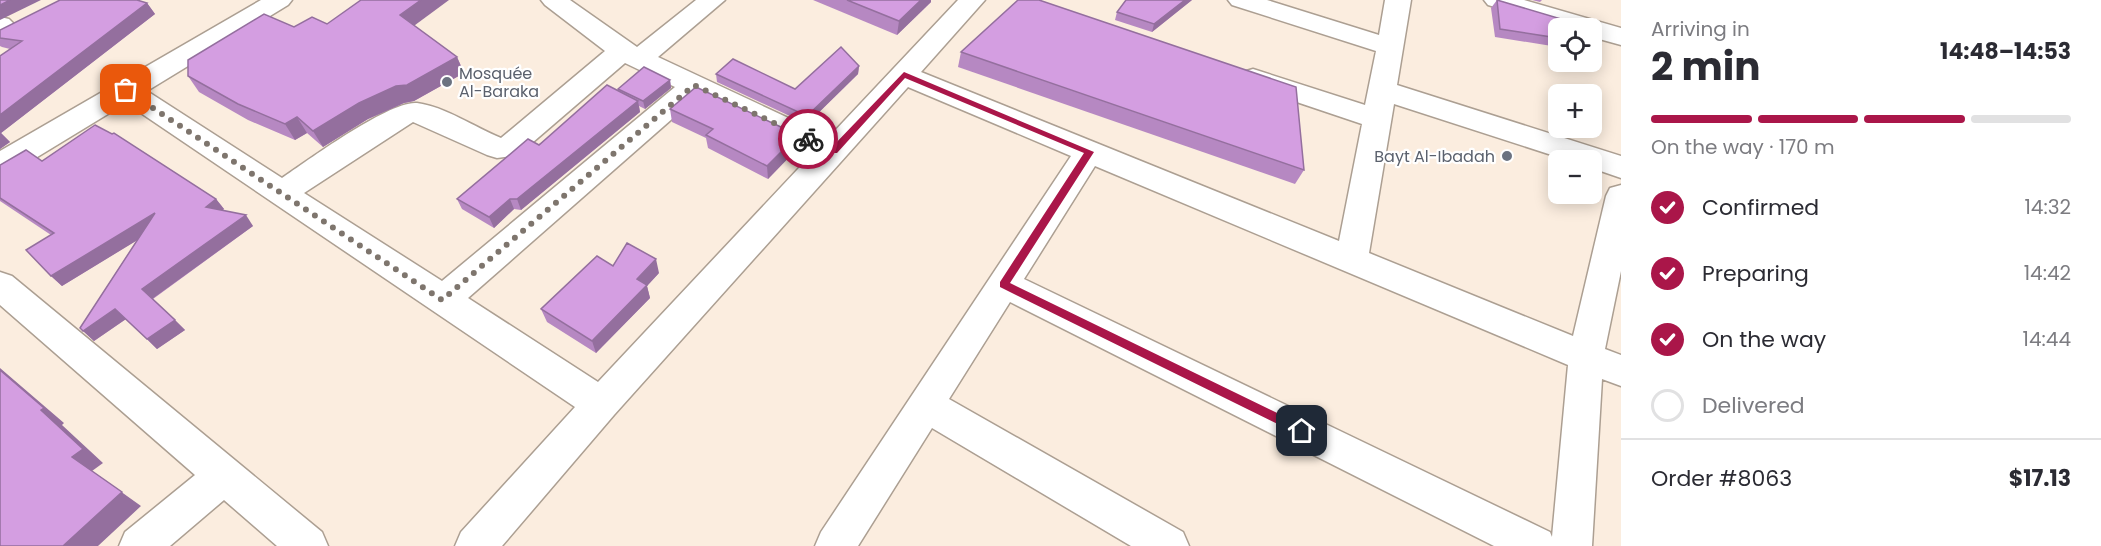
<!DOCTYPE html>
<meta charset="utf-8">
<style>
:root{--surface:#fff;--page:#f2f2f3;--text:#2b2b33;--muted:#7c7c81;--line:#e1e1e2;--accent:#aa1649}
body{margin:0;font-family:Poppins,sans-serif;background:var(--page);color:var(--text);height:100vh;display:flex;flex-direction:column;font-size:22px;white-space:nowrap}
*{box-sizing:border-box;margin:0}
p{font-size:20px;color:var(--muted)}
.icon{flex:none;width:33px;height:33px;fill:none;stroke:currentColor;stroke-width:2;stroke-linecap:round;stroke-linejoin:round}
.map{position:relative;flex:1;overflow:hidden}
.side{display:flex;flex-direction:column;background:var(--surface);width:480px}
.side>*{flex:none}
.tools{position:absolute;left:1548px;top:18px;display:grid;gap:12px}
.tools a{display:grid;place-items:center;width:54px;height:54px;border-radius:9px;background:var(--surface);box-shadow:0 3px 15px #0003;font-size:30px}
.pin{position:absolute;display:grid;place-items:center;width:51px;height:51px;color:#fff;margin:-26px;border-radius:12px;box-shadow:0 3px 9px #0006}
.courier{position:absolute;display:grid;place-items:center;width:60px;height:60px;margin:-30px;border:4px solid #aa1649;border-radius:50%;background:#fff;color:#222;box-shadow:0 2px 8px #0007}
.head em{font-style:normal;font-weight:700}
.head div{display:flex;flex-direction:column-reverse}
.head{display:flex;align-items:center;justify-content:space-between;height:102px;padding:0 30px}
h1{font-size:39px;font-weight:700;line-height:45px}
.bar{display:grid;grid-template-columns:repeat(4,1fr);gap:9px 6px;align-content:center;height:72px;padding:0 30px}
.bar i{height:8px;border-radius:4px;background:var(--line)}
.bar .on{background:var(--accent)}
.bar p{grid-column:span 4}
.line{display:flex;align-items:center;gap:15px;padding:0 30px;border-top:2px solid var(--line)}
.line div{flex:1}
ol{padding:0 30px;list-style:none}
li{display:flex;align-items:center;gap:18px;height:66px}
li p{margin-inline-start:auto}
li .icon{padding:6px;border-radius:50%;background:var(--accent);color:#fff;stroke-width:4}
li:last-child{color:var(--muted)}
li i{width:33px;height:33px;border:3px solid var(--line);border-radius:50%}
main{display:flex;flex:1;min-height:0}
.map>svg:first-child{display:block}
</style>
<main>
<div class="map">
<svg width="1621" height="546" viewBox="0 0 1621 546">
<rect width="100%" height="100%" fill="#fbeddf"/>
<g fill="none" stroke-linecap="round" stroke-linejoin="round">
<g stroke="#ac9f92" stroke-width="3">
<g id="street">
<path d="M261,0H292L288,5L147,91L282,178C307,161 390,100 417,103C446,107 474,127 501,138L605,51L545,5L541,0H570L637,47L696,0H725L658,57L829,137L958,0H985L921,72L1339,241L1362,124L1243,84L1239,78L1243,72L1253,69L1365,105L1376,51L1232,5L1228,0H1267L1379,35L1385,0H1411L1397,85L1621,156V178L1592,168V160H1567L1394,104L1369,253L1573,336L1606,196L1610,188L1621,185V271L1605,349L1621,355V386L1602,379L1592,546H1494L1010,302L949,399L1183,532L1189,546H1131L932,428L858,546H815L821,532L1071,156L908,87L614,415L502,546H455L461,532L575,407L126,103L11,173L0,176V151ZM625,63L675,87L442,281L304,193L413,122L487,155L497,158L518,155ZM697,97L813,153L598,382L468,298ZM1095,166L1568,365L1552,537L1550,532L1024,279Z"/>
<polygon points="1484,0 1524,0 1621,28 1621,45 1592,37 1592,28 1565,28 1488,5"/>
<polygon points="0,17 9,19 20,30 16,36 7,38 0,36"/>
<polygon points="0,272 12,276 322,532 328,546 277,546 224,500 170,546 119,546 125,532 195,475 0,305"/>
</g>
</g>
<use href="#street" fill="#fff" fill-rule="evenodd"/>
</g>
<g fill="#b688c2">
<polygon points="813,0 931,0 931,2 897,35"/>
<polygon points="1192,0 1152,32 1115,20 1117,12"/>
<polygon points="1497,0 1571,22 1592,22 1601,44 1594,52 1592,52 1592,28 1558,28 1558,47 1495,37 1491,8"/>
<polygon points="1532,0 1542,0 1540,2"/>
<polygon points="147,3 155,14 1,133 10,142 0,149 0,56 10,49 2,47 0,46 0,30"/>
<polygon points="415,26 457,57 464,73 414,101 404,103 368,119 323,147 307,133 295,140 248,120 199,92 188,76 294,27"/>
<polygon points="961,52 1304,170 1295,184 958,67"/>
<polygon points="859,66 858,74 807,124 717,82 716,74 795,89"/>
<polygon points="670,80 671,88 645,109 639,106 640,112 521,210 514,209 494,228 462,209 457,199 618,91 618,89"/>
<polygon points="670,109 798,148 768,179 708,148 706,138 672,122"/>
<polygon points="42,161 216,199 224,209 222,210 253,226 153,299 185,330 157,349 126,319 94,341 80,328 137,240 62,286 51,276 51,235 0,201 0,165"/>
<polygon points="659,273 647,286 650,298 596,353 547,322 541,309"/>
</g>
<g fill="#946f9e">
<polygon points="10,0 41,0 0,20 0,5"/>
<polygon points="421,0 449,0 407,31 400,15"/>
<polygon points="921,0 931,0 931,2 897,35 899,21"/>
<polygon points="1185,0 1192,0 1152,32 1154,24"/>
<polygon points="147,3 155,14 1,133 10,142 0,149 0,115"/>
<polygon points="457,57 464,73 414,101 404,103 368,119 323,147 313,131 359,103"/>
<polygon points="859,66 858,74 807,124 807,116"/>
<polygon points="670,80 671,88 645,109 643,101"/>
<polygon points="638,101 640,112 521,210 517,199"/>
<polygon points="297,117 307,133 295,140 285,124"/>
<polygon points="798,135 798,148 768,179 767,166"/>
<polygon points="216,199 224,209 215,218 206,207"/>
<polygon points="510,199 514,209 494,228 489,217"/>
<polygon points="155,213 164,224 62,286 51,276"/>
<polygon points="246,215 253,226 152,299 142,289"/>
<polygon points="656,259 659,273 647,286 650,298 596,353 592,341 637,279"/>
<polygon points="115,309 126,319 94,341 83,331"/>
<polygon points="175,320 185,330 157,349 147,339"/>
<polygon points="0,368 64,423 62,425 103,463 92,471 141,506 98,546 63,546 72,457 0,370"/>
</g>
<g fill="#d49ee1" stroke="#946f9e" stroke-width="1.5">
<polygon points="0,0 10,0 0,5"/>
<polygon points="60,0 137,0 147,3 0,115 0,56 22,41 0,38 0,30"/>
<polygon points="361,0 421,0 400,15 457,57 407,85 396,86 359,103 313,131 297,117 285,124 238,104 188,76 188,60 264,14 294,27 312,17 327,24"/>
<polygon points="847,0 921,0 899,21"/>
<polygon points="1018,0 1039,0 1296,87 1304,170 961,52"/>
<polygon points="1126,0 1185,0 1154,24 1117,12"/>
<polygon points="1497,0 1571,22 1592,22 1601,44 1592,43 1592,28 1558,28 1558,38 1500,29"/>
<polygon points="841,47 859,66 807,116 716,74 733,59 795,89"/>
<polygon points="644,67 670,80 643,101 618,89"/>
<polygon points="607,85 638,101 517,199 510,199 489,217 457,199 528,139 539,145"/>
<polygon points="696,87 798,135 767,166 706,135 713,129 670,109"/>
<polygon points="95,125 112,134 114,133 216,199 206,207 246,215 142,289 175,320 147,339 115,309 83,331 80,328 155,213 51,276 26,250 54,233 0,198 0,165 26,150 42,161"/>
<polygon points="627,243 656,259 637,279 647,285 592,341 541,309 597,256 613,266"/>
<polygon points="0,370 44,408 41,410 83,449 72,457 122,492 63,546 0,546"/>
</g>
<polygon fill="#aa1649" points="904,72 1094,152 1010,283 1306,427 1306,434 1298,434 1000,287 1000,282 1084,153 905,78 837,153 831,153 805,141 804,139 808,136 832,147"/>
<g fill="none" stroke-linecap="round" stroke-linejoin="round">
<polyline stroke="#7e756d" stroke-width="6" stroke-dasharray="0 10.8" points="126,90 442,300 694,85 808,139"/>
</g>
<g fill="#6b7280" stroke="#fff" stroke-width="2">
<circle cx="447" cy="82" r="6"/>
<circle cx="1507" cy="156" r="6"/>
</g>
<g text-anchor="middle" stroke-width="4.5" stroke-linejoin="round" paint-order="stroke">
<g font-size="16" fill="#5b616d" stroke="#fff" text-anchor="start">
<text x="459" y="79">Mosquée<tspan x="459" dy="18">Al-Baraka</tspan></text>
<text x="1495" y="162" text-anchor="end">Bayt Al-Ibadah</text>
</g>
</g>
</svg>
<div class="tools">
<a><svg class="icon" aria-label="locate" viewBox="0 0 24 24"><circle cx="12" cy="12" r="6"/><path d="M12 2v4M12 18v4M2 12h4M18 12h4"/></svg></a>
<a>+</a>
<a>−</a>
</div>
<div class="pin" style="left:126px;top:90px;background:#ea580c"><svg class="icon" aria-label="bag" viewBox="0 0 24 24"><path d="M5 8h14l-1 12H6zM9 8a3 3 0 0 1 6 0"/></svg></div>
<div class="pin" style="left:1302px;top:431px;background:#1f2937"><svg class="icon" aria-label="home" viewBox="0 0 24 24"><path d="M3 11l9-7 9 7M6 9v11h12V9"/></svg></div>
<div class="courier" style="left:808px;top:139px"><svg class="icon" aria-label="bike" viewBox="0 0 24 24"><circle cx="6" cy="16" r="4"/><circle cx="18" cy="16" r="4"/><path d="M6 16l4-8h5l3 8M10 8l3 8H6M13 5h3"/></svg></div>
</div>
<section class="side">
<div class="head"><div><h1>2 min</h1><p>Arriving in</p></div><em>14:48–14:53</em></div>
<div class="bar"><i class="on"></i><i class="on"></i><i class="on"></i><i></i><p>On the way · 170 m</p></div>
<ol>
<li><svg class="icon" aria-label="check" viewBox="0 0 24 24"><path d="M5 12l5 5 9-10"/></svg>Confirmed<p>14:32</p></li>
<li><svg class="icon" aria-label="check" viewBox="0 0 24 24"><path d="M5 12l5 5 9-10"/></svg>Preparing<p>14:42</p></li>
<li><svg class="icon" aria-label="check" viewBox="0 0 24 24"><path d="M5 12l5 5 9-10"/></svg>On the way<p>14:44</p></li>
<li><i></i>Delivered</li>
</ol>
<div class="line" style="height:78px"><div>Order #8063</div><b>$17.13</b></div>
</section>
</main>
